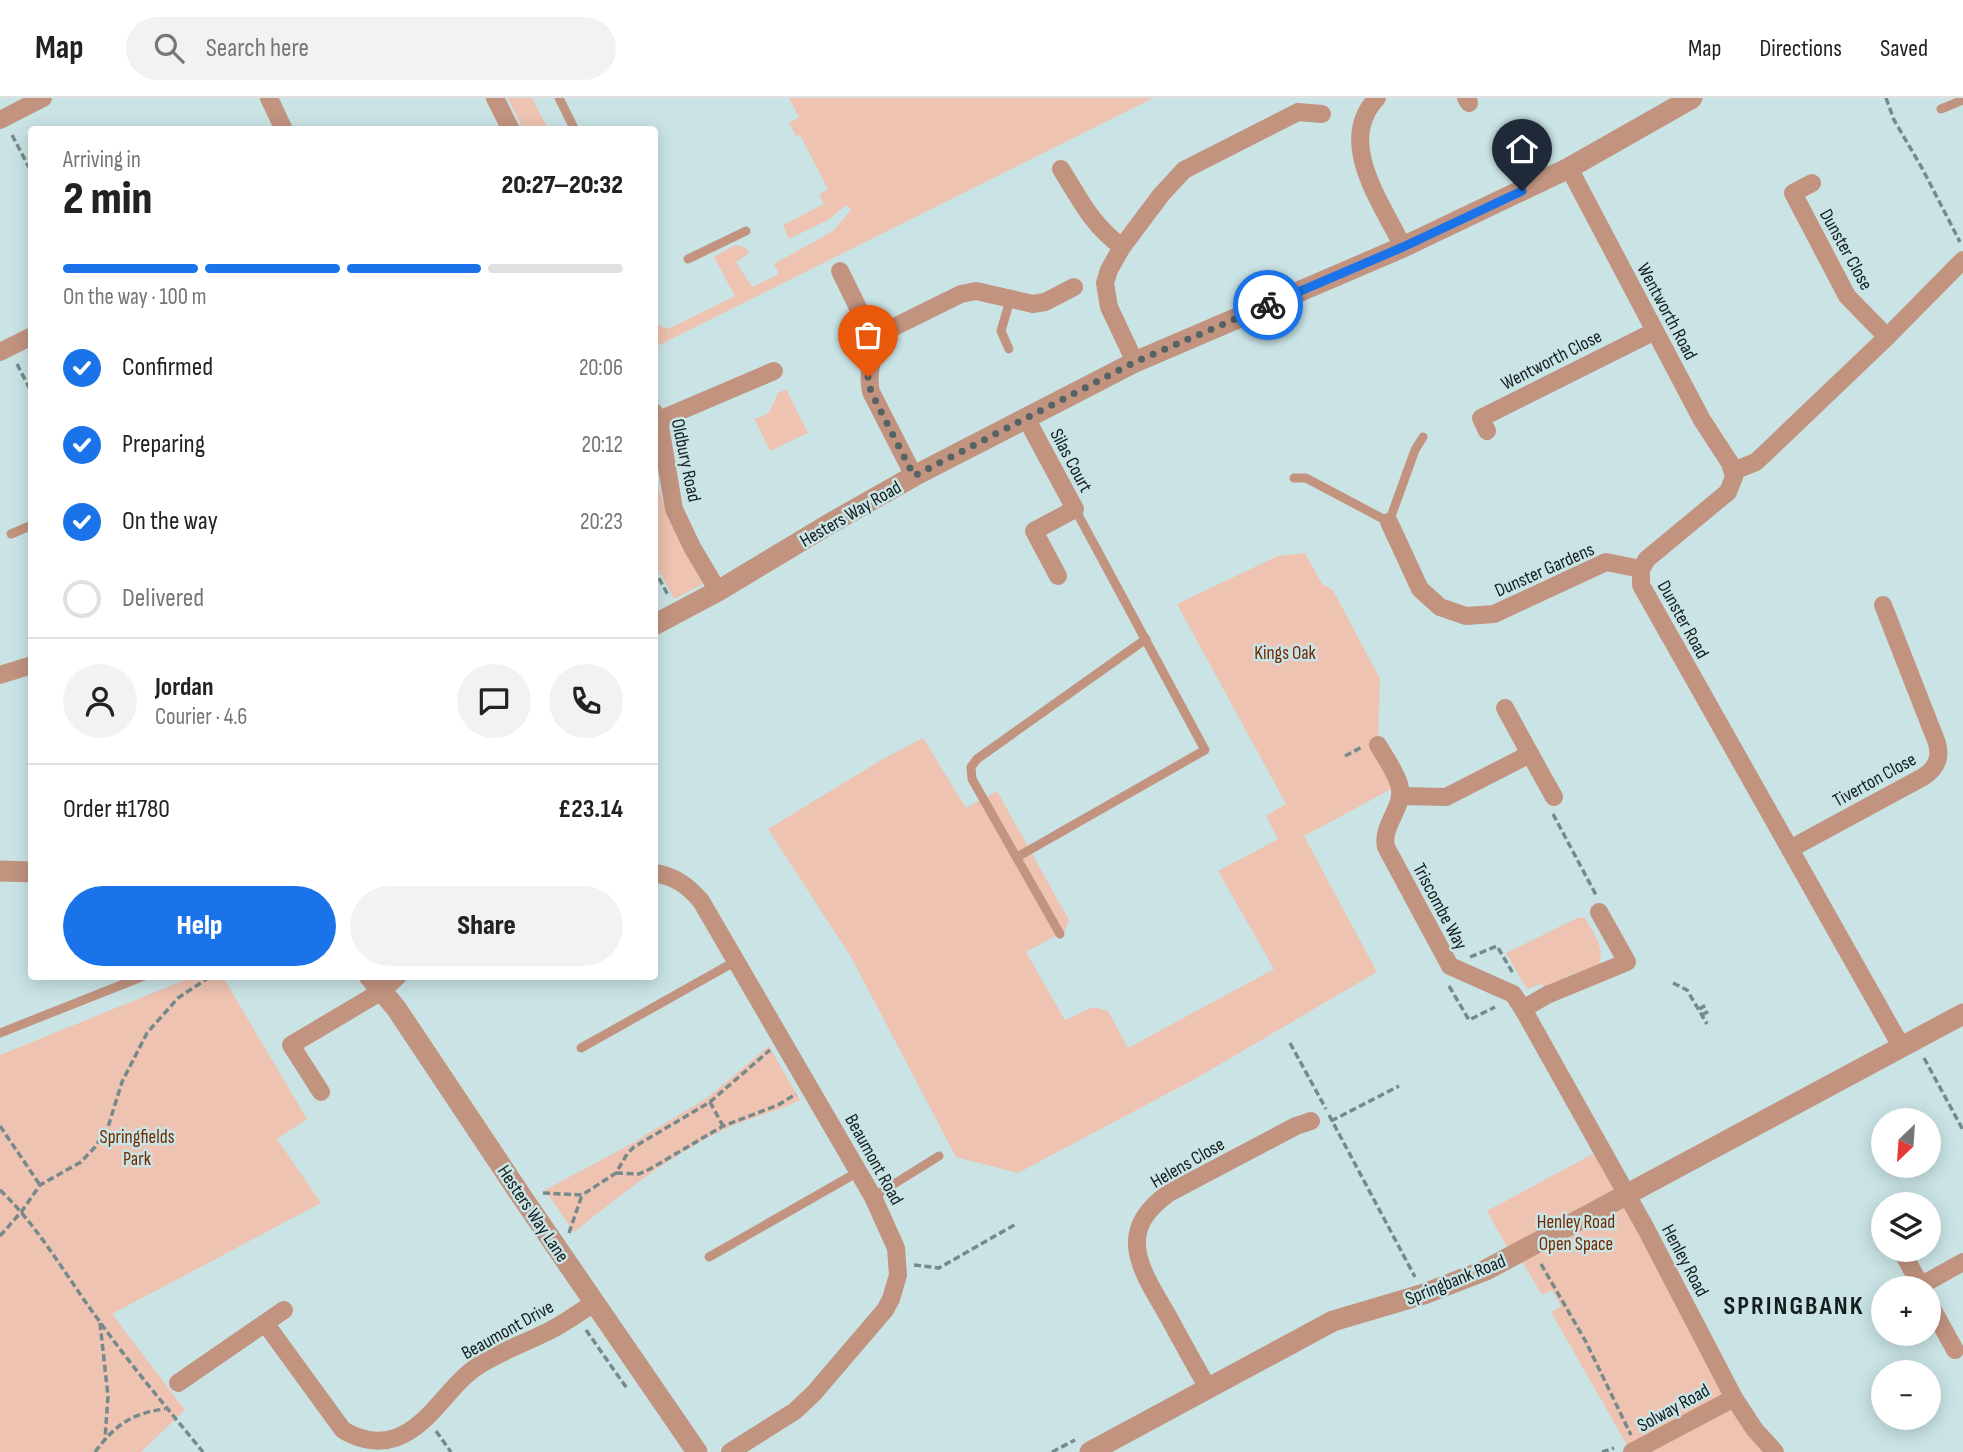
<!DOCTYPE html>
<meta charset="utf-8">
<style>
:root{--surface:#fff;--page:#f2f2f2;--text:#222;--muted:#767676;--line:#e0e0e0;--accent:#1a73e8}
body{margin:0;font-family:"Sofia Sans Condensed",sans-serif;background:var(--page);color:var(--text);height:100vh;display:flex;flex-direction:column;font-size:26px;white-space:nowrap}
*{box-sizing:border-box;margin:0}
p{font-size:23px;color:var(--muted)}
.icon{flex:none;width:38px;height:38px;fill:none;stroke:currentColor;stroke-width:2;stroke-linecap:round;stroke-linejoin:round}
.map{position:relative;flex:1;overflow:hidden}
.panel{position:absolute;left:28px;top:28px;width:630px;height:854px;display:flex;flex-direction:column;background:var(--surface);border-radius:7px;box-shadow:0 4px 18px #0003}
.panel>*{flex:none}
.needle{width:46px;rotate:205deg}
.fabs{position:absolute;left:1871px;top:1010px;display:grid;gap:14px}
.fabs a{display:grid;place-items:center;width:70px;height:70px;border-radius:50%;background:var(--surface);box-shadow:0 4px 18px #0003;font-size:35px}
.pin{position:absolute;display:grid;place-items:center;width:60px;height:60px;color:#fff;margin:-72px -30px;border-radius:50% 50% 50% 0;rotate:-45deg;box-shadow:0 0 7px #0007}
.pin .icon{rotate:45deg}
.courier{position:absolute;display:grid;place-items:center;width:70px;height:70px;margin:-35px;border:5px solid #1a73e8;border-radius:50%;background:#fff;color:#222;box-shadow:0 2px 9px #0007}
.overview em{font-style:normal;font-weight:800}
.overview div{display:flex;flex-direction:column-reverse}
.overview{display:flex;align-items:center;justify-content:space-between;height:119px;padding:0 35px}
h1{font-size:46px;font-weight:800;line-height:52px}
.bar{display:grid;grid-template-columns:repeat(4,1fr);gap:10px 7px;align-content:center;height:84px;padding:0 35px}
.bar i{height:9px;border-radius:5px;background:var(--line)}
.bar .selected{background:var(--accent)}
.bar p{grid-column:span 4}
.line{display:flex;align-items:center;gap:18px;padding:0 35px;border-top:2px solid var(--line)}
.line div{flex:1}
.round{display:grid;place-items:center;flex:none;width:74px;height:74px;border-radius:37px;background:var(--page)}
ol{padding:0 35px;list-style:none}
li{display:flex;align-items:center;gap:21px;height:77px}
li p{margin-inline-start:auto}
li .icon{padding:7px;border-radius:50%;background:var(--accent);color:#fff;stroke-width:4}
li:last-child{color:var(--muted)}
li i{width:38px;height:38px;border:4px solid var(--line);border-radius:50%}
.primary-button{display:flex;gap:14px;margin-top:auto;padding:14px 35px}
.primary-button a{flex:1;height:80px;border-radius:42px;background:var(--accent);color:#fff;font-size:28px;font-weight:800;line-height:80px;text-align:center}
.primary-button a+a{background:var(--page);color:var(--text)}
header{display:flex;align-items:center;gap:42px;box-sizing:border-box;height:98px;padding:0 35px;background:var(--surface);border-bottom:2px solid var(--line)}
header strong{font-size:33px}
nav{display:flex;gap:38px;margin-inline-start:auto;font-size:24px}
.search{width:490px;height:63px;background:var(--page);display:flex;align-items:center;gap:18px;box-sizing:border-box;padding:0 24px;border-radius:38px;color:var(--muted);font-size:26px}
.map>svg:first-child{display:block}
</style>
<header>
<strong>Map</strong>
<div class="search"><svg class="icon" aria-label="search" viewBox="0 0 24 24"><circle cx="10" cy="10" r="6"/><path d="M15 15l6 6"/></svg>Search here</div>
<nav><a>Map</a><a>Directions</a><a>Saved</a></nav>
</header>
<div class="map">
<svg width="1963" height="1354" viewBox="0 0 1963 1354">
<rect width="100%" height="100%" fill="#cae4e6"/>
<g fill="#eec3b1">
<polygon points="508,0 532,0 548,31 523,31"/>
<polygon points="789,0 1153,0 655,249 655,226 668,231 735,198 714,159 735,147 746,150 749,155 736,164 752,189 779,176 774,166 833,133 851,112 846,107 828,122 789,141 783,127 824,106 819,96 828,91 800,37 796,38 789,25 799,19"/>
<path d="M786,291L808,335L770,353L754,320C772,319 771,309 778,295Z"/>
<path d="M654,373C665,419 680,445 703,486L674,501L655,465Z"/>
<polygon points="1305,455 1322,486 1333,492 1380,581 1378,647 1399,687 1304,738 1377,874 1193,982 1018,1075 956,1059 851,859 768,731 883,661 923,640 966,710 997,693 1069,822 1065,833 1026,854 1065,922 1093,909 1108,913 1128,950 1274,871 1218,773 1278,741 1266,718 1286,706 1177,506 1278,458"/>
<path d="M1577,820H1585C1594,836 1606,850 1598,869L1570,877L1546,889L1541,886L1527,891L1506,855Z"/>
<polygon points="192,879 223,879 307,1021 277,1041 321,1105 112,1216 185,1312 141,1354 0,1354 0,957"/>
<path d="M769,948L800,1002C776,1014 749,1020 725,1031C669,1058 622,1096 574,1134L545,1092L629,1047L707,1000Z"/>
<polygon points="1600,1052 1775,1354 1631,1354 1551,1214 1561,1208 1552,1192 1542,1197 1517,1155 1512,1158 1487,1113"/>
</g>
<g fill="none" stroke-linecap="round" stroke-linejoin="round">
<g stroke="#778a8b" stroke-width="3.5" stroke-dasharray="7 3.5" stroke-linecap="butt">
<polyline points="1886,0 1894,22 1922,70 1960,144"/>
<polyline points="12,37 32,75"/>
<polyline points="17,266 32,295"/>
<polyline points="654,471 668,497"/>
<polyline points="1345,658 1362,649"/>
<polyline points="1553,716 1596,797"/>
<polyline points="1470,859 1497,848 1514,877"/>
<polyline points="1673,885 1687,892 1707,926"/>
<polyline points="1449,888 1469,922 1495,909"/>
<polyline points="1699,911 1708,906"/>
<polyline points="1702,917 1709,913"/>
<polyline points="1290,945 1326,1011"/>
<polyline points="1924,960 1963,1032"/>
<polyline points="710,1004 723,1028"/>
<polyline points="1329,1017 1415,1179"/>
<polyline points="1331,1023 1399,988"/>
<polyline points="0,1028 40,1087"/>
<polyline points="616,1075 639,1076 650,1071 723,1028 778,1007 796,996"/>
<path d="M0,1092C40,1130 67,1180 100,1224C132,1269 168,1311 203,1354"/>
<polyline points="543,1095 582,1097 616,1075 627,1056 634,1049 710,1004 770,952"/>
<polyline points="569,1135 582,1097"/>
<polyline points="0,1138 22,1113 40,1087 81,1064 95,1049 108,1029 122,984 147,935 178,900 211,878"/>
<polyline points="1541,1166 1586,1244 1631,1337"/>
<polyline points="914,1167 939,1170 1016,1126"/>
<polyline points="100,1225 108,1298 105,1341"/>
<polyline points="586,1232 628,1292"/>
<polyline points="436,1333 451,1354"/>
<path d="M95,1354C115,1327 132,1315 165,1311"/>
<polyline points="1052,1354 1075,1342"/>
<polyline points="1602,1354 1614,1350"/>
</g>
<g stroke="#c29480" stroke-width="9">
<polyline points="559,0 575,32"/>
<polyline points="1941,11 1963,2"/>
<polyline points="688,161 746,133"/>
<polyline points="1009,251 1001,233 1010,202"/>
<polyline points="1294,380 1306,380 1389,424 1415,352 1423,339"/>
<polyline points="11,436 32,427"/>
<polyline points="1017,759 1205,652 1075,411"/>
<polyline points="1060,836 972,681 971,669 977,661 1146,541"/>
<polyline points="0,935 144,878"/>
<polyline points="581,950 736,863"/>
<polyline points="873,1099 939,1058"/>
<polyline points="709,1159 858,1074"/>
</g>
<g stroke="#c29480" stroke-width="18">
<polyline points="269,0 284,32"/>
<polyline points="495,0 511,32"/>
<path d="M1377,0C1335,44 1382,105 1403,149"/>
<polyline points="1466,0 1469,5"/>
<polyline points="0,22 43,0"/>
<polyline points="1569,70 1702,322 1730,365 1734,379 1728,394 1647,461 1641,471 1641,487 1901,948"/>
<path d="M1061,71C1081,103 1091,126 1122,149"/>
<polyline points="1812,85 1793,95 1847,198 1887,239"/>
<polyline points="840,173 868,230 880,241"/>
<polyline points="0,254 32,238"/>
<polyline points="1135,264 1109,209 1105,185 1109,172 1122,149 1161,97 1184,72 1298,14 1322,16"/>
<polyline points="654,314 659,322 674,411 692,449 718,493"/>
<polyline points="1026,320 1075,411 1034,433 1058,478"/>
<polyline points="659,322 774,273"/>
<polyline points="1487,333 1481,320 1655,233"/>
<polyline points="1733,373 1756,364 1887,239 1963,162"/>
<path d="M914,378L871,294C866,271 874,251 888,232L961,196L976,193L1033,206L1045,204L1074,189"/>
<polyline points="1389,424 1420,491 1440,509 1466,518 1494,516 1606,464 1641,471"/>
<polyline points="0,577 32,567"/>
<path d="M1378,647C1385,659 1395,673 1399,686C1406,709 1381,726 1386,749L1450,868L1513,896L1523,911L1645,1129L1734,1300L1755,1332L1775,1354"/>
<polyline points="1530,656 1554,699"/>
<polyline points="1400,698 1446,699 1530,656 1505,610"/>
<path d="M1790,751L1923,679C1936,671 1941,660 1937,645L1883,507"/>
<path d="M654,775C675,778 688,788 701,803L873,1099L896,1150L898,1177L891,1201L885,1212L814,1295L795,1313L730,1354"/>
<polyline points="1523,911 1547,897 1627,864 1599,814"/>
<polyline points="321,994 291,947 382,893 398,878"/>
<polyline points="1901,1152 1922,1190"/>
<polyline points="1920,1188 1963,1164"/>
<polyline points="1928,1203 1955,1252"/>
<path d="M265,1225L343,1332C358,1341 377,1346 395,1340C432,1327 448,1286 481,1266C502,1253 527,1244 549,1233C565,1225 580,1214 595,1204"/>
<polyline points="178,1285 284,1212"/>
<path d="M1208,1290C1194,1266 1181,1242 1168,1218C1142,1173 1113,1134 1169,1095L1296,1028L1311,1023"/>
<polyline points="1632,1354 1734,1300"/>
</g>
<g stroke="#c29480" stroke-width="21">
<polyline points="654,527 718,493 831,425 914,378 1135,264 1403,149 1569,70 1692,0"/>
<polyline points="0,773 32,774"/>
<polyline points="369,878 396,910 522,1099 697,1354"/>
<polyline points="1090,1354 1333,1223 1424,1196 1486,1172 1963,916"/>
</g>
</g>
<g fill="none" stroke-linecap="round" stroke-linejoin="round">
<polyline stroke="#546364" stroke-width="7" stroke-dasharray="0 12.6" points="868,279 871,294 914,378 1135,264 1268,207"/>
<polyline stroke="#1a73e8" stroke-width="9" points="1268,207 1403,149 1522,93"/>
</g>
<g text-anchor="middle" stroke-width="5" stroke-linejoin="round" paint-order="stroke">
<g font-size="19" fill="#141e1e" stroke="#cae4e6">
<text transform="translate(1847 151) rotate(61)" y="7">Dunster Close</text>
<text transform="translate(1668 213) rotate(62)" y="7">Wentworth Road</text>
<text transform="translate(1551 261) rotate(-27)" y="7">Wentworth Close</text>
<text transform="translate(687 362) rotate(78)" y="7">Oldbury Road</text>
<text transform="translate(1072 362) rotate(62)" y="7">Silas Court</text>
<text transform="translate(850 415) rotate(-30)" y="7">Hesters Way Road</text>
<text transform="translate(1544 471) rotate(-24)" y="7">Dunster Gardens</text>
<text transform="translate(1684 521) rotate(61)" y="7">Dunster Road</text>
<text transform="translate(1874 681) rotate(-29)" y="7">Tiverton Close</text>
<text transform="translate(1441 808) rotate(62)" y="7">Triscombe Way</text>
<text transform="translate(875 1061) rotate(61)" y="7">Beaumont Road</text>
<text transform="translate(1187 1064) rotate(-30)" y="7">Helens Close</text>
<text transform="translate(534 1115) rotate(56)" y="7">Hesters Way Lane</text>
<text transform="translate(1686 1162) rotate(62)" y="7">Henley Road</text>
<text transform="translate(1455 1181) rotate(-22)" y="7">Springbank Road</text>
<text transform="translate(507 1231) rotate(-29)" y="7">Beaumont Drive</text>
<text transform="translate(1673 1309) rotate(-29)" y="7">Solway Road</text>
</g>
<g font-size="19" fill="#702a00" stroke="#cae4e6">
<text x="1285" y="561">Kings Oak</text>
<text x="137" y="1045">Springfields<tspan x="137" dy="22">Park</tspan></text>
<text x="1576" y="1130">Henley Road<tspan x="1576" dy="22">Open Space</tspan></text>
</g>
<g font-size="26" font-weight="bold" letter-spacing="2" fill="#141e1e" stroke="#cae4e6">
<text x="1794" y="1216">SPRINGBANK</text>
</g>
</g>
</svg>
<div class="fabs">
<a><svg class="needle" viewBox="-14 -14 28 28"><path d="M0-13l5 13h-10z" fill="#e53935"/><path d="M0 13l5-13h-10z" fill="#767676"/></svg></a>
<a><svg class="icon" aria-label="layers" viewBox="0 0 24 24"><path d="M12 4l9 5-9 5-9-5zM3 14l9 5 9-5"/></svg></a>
<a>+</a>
<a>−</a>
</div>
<div class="pin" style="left:868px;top:279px;background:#ea580c"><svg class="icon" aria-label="bag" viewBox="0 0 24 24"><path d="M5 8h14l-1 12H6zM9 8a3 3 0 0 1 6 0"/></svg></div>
<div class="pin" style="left:1522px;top:93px;background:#1f2937"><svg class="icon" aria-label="home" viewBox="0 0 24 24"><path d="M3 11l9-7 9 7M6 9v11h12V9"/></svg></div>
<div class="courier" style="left:1268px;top:207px"><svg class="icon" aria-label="bike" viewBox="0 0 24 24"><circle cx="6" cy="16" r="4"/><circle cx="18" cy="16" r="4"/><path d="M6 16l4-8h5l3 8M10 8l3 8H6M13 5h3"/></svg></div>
<section class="panel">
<div class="overview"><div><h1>2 min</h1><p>Arriving in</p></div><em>20:27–20:32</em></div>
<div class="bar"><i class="selected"></i><i class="selected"></i><i class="selected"></i><i></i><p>On the way · 100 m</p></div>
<ol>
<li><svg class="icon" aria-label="check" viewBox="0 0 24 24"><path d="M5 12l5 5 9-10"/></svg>Confirmed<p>20:06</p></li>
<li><svg class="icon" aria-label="check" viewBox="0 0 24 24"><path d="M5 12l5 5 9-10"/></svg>Preparing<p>20:12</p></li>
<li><svg class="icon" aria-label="check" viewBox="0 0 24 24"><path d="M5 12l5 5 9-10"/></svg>On the way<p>20:23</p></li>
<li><i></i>Delivered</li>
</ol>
<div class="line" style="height:126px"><a class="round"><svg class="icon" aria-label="person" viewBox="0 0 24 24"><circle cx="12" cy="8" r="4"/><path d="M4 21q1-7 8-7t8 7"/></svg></a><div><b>Jordan</b><p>Courier · 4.6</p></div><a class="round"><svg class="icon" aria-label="chat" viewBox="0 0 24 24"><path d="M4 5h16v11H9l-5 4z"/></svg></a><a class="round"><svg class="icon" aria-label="phone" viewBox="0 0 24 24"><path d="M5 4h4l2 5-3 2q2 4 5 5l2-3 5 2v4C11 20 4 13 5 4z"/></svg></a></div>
<div class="line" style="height:91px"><div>Order #1780</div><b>£23.14</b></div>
<div class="primary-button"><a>Help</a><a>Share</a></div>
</section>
</div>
